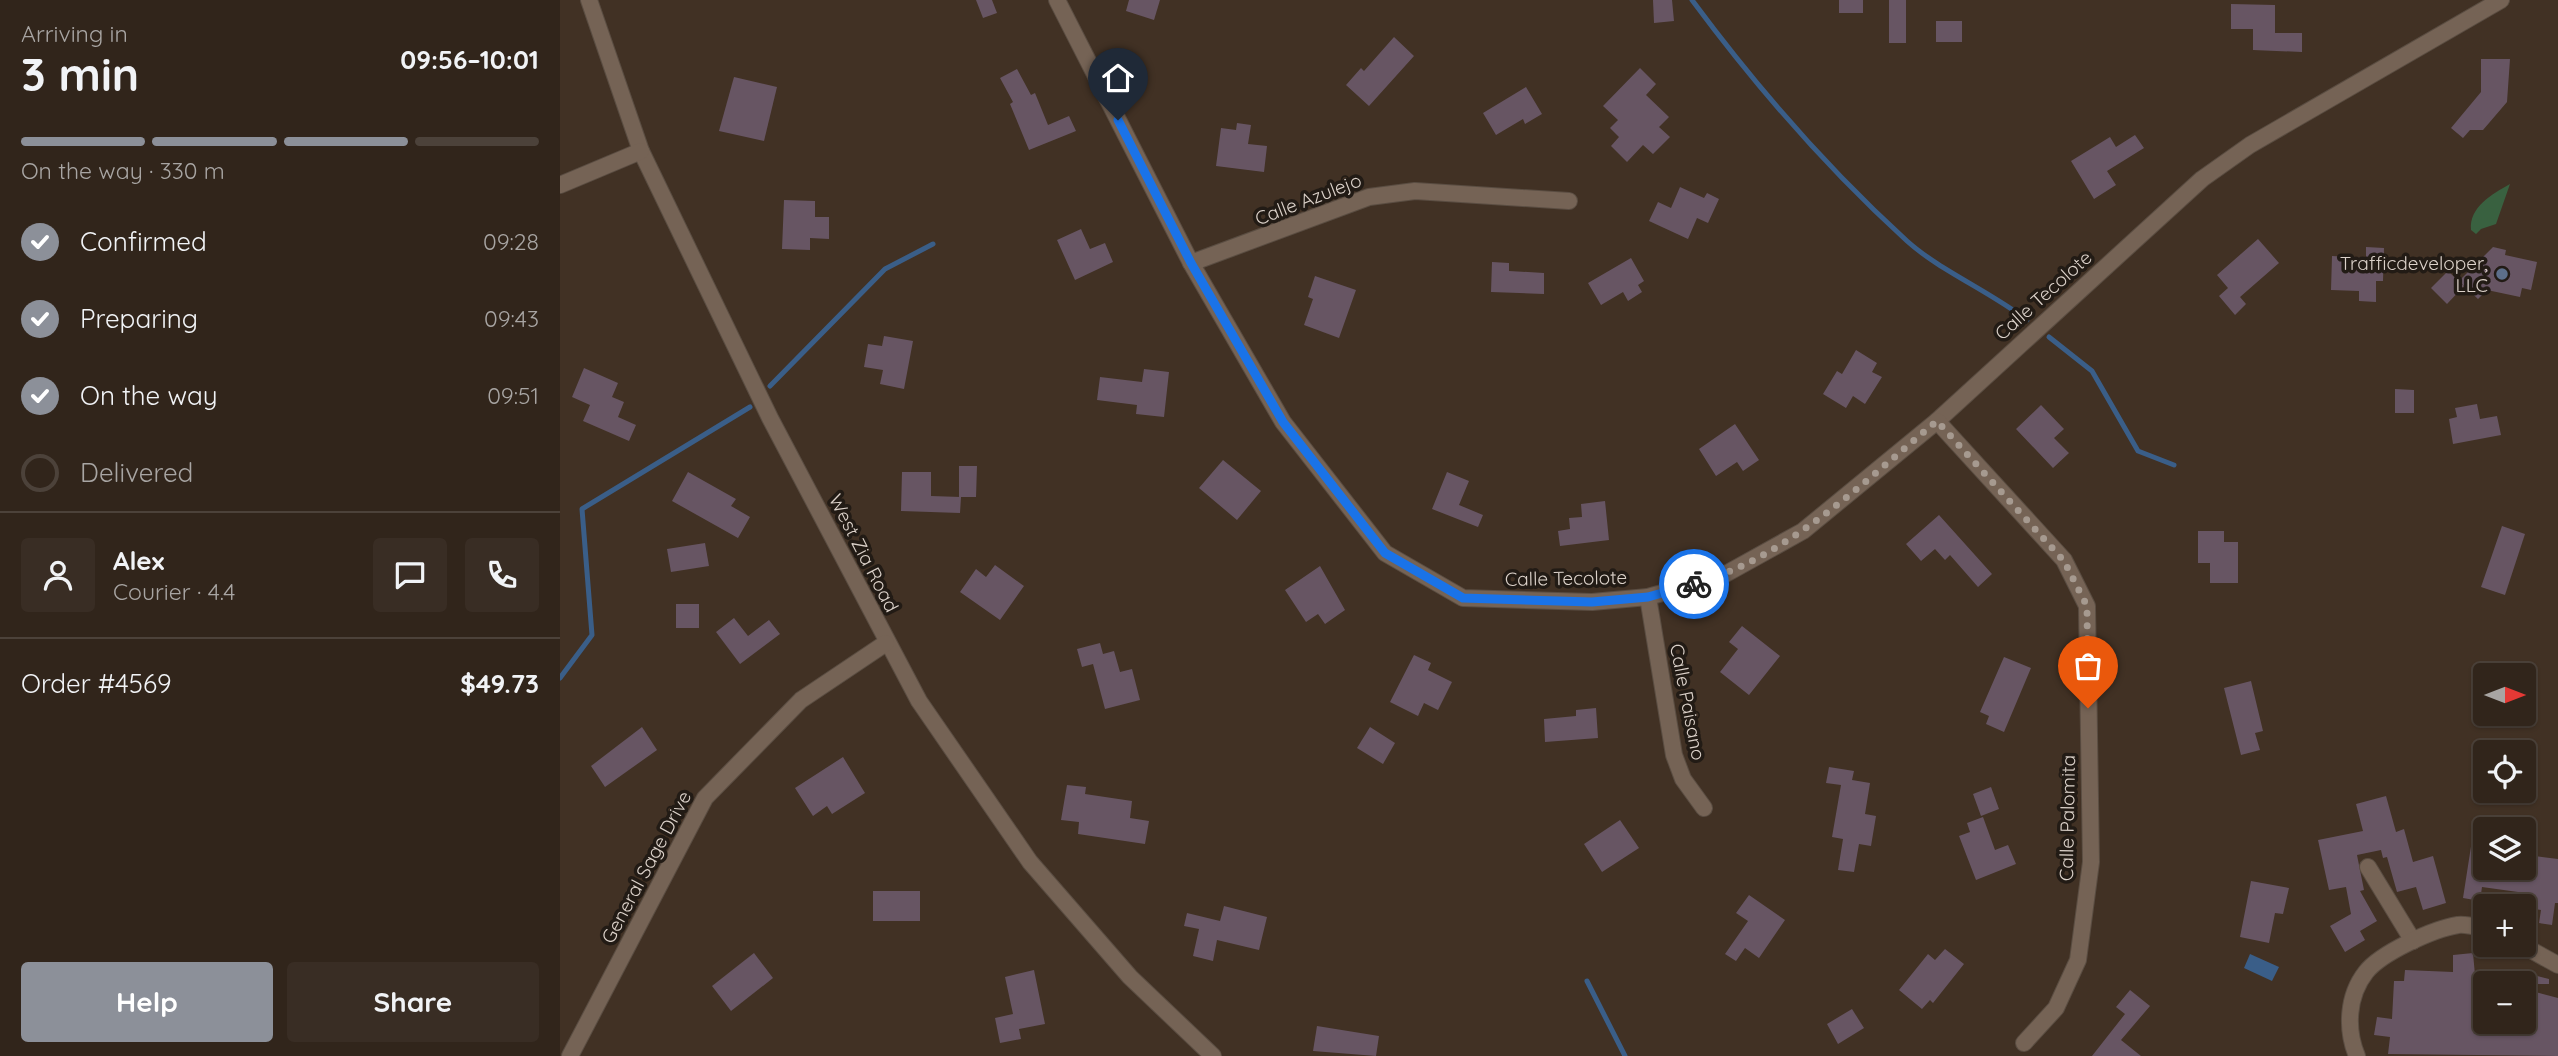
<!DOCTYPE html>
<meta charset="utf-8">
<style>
:root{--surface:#31251b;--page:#392d24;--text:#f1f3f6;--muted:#a8a5a3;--line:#4c423a;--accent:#8c9099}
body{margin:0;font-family:Quicksand,sans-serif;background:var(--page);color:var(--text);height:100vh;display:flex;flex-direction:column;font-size:26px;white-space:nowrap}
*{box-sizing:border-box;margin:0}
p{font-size:23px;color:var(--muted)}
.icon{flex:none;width:38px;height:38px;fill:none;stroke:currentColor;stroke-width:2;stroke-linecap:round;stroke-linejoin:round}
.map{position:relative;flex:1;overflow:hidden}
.details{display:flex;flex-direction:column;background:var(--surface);width:560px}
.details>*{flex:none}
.needle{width:46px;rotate:90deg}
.tools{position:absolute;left:1913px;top:663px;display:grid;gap:14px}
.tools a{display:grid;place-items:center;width:63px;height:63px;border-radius:7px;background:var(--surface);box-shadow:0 2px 5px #0004,0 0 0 2px var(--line);font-size:35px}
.pin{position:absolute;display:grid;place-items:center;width:60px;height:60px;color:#fff;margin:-72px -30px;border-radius:50% 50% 50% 0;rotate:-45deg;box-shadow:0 0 7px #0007}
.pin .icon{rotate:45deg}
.courier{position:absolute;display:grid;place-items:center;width:70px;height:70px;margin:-35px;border:5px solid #1a73e8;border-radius:50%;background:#fff;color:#222;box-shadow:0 2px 9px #0007}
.headline em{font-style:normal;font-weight:700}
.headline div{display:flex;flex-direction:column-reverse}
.headline{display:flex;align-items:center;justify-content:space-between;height:119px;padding:0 21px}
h1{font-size:46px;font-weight:700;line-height:52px}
.bar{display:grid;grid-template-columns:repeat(4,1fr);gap:10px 7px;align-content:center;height:84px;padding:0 21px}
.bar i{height:9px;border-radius:5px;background:var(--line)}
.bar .on{background:var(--accent)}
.bar p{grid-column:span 4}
.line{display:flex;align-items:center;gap:18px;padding:0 21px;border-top:2px solid var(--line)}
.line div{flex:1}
.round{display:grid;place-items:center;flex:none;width:74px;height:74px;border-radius:7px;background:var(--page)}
ol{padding:0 21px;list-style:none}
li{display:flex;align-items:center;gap:21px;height:77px}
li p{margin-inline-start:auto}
li .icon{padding:7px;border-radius:50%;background:var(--accent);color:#fff;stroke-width:4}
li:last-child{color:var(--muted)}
li i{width:38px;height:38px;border:4px solid var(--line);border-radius:50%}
.primary-button{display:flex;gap:14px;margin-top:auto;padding:14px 21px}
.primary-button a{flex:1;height:80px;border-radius:7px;background:var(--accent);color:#fff;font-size:28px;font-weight:700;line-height:80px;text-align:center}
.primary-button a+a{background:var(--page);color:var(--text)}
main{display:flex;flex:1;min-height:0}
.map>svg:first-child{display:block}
</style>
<main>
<section class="details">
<div class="headline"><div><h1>3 min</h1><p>Arriving in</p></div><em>09:56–10:01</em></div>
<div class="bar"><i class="on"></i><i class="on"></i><i class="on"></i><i></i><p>On the way · 330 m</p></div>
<ol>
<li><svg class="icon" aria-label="check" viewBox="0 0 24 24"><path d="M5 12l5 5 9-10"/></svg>Confirmed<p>09:28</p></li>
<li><svg class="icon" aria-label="check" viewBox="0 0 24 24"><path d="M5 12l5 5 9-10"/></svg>Preparing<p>09:43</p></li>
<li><svg class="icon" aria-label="check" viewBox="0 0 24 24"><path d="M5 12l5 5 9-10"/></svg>On the way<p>09:51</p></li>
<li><i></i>Delivered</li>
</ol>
<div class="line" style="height:126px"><a class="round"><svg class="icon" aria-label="person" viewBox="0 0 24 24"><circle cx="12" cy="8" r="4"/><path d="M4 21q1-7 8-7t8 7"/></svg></a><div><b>Alex</b><p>Courier · 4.4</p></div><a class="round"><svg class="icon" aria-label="chat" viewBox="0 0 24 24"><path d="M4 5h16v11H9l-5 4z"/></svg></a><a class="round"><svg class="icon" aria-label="phone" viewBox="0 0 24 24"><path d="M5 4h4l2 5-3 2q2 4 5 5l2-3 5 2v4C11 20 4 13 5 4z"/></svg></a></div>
<div class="line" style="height:91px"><div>Order #4569</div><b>$49.73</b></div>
<div class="primary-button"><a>Help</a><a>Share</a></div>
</section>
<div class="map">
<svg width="1998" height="1056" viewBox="0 0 1998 1056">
<rect width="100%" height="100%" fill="#413124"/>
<path fill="#396140" d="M1950,184L1936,224L1921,229L1916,234L1911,230C1909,207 1932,194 1950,184Z"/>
<polygon fill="#3a5e88" points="1690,954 1719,967 1712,981 1684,968"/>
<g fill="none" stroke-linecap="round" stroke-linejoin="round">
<g stroke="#3a5e88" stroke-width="5">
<path d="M1132,0C1195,85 1269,170 1347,241C1379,270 1431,292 1467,320"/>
<polyline points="1489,337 1532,371 1578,451 1614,465"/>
<polyline points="210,386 325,269 373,244"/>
<polyline points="0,678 32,635 22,509 190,407"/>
<polyline points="1027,981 1065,1056"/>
</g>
</g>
<g fill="#675563">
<polygon points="416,0 432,0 437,13 423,18"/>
<polygon points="569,0 600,0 594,20 566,11"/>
<polygon points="1093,0 1112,0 1114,21 1094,23"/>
<rect x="1279" y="0" width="24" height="13"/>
<rect x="1329" y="0" width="17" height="43"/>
<polygon points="1671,4 1715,5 1715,33 1742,33 1742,52 1693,50 1693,29 1671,29"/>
<rect x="1376" y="21" width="26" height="21"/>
<polygon points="834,37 854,56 809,106 786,85 801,68 804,71"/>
<polygon points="1921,59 1950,59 1947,102 1923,130 1910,130 1903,138 1891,128 1921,92"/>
<polygon points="1080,68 1096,84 1086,95 1109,117 1099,127 1110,137 1093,154 1083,145 1067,162 1051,146 1059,137 1050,128 1058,120 1043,106"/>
<polygon points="457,69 471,95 475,93 488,125 509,116 516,131 469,150 450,104 453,102 440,78"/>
<polygon points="174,77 217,87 204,141 159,131"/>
<polygon points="966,87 982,114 965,124 963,119 936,135 923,113"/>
<polygon points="677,123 691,125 688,144 707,146 704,172 656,166 661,128 676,130"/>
<polygon points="1575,135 1584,148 1547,171 1556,185 1534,199 1511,161 1550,137 1556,147"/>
<polygon points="1120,187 1144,198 1147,193 1159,199 1148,223 1137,218 1128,239 1089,221 1098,202 1111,208"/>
<polygon points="224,200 255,201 255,217 269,217 269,239 250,238 250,250 222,249"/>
<polygon points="521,229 530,249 545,243 553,262 515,280 497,240"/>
<polygon points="1698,239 1719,263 1680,297 1686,304 1675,315 1659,296 1668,288 1657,275"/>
<polygon points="1806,247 1824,248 1823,281 1816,281 1816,302 1799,301 1799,291 1771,290 1772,256 1806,258"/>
<polygon points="1933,247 1946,250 1945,255 1977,262 1971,290 1962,288 1960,297 1927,290 1918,299 1899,281"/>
<polygon points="1071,258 1084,281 1078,285 1082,292 1068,301 1063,292 1041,305 1028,283"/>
<polygon points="932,262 949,263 949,271 984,273 984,294 931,292"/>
<polygon points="1888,271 1904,286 1887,304 1871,288"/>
<polygon points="755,276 796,290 779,338 744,325 753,299 748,297"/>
<polygon points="324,336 353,341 344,389 320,384 323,370 304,367 308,344 322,346"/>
<polygon points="1296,350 1317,363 1312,372 1322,377 1305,404 1293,396 1286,408 1263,394 1277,371 1282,374"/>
<polygon points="24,368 58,383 52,397 64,402 58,417 76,425 69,441 23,421 30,405 12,397"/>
<polygon points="584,369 609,372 604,417 576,414 577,405 537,400 540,377 582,382"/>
<polygon points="1835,389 1854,390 1854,413 1835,413"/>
<polygon points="1917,404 1920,419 1937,416 1941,435 1893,444 1889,419 1897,417 1895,408"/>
<polygon points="1481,405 1504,429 1494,438 1509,453 1493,468 1456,429"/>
<polygon points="1175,424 1199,460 1183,471 1177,462 1156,476 1139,449"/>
<polygon points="663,460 701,491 677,520 639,488"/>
<polygon points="399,466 417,466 416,497 399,497"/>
<polygon points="128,472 176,499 171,506 190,517 178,538 112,501"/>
<polygon points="342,472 371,472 371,496 401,497 400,513 341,511"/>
<polygon points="887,472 909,481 899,505 923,515 918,527 872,509"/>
<polygon points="1045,501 1049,540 1000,546 998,531 1010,529 1009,518 1022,517 1021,504"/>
<polygon points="1379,515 1432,574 1418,587 1390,555 1385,560 1375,549 1361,561 1346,544"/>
<polygon points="1942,526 1965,534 1945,595 1921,587"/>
<polygon points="1638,531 1664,531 1664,542 1678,542 1678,583 1650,583 1650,563 1638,563"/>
<polygon points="145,543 149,566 111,572 107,549"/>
<polygon points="435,565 464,586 440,620 400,592 416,569 426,577"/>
<polygon points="760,566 785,610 765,624 758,614 746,622 725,590"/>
<rect x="116" y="604" width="23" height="24"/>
<polygon points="174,618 188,636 209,620 220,634 180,664 156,632"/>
<polygon points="1182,626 1220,656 1189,695 1160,672 1178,649 1169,642"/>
<polygon points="540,643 543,654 554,651 560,672 572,669 580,700 545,709 533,664 522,667 517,649"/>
<polygon points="854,655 871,663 868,670 892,682 878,710 864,703 858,716 830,702"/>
<polygon points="1444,657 1471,668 1444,732 1426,724 1429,716 1420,712"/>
<polygon points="1691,681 1703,731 1695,733 1700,750 1681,755 1664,688"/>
<polygon points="1036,708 1038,738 985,742 984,719 1016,716 1016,710"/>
<polygon points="82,727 97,750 45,787 31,766"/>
<polygon points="810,727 835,743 823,764 797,748"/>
<polygon points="283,757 305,793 272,814 267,806 253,816 235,788"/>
<polygon points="1269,767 1294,771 1292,780 1310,783 1305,814 1316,816 1311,846 1299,844 1294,872 1278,870 1283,839 1272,837 1281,785 1266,783"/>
<polygon points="507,785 526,787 525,794 572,801 570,818 589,821 585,844 518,834 519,822 501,820"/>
<polygon points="1431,787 1439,809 1421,816 1413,794"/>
<polygon points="1826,796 1836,832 1844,829 1853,862 1873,856 1886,903 1863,910 1856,887 1837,892 1827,857 1823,858 1821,850 1797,855 1804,890 1800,891 1817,921 1800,931 1805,940 1785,952 1770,926 1791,914 1786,887 1769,890 1758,840 1803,831 1796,804"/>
<polygon points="1423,817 1435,850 1448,845 1456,864 1416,880 1399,836 1410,832 1407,823"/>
<polygon points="1060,820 1079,848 1042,872 1024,844"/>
<polygon points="1912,840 1925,842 1925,868 1974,867 1975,856 1998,859 1998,903 1995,903 1992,925 1979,923 1981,910 1957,906 1958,892 1922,887 1920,901 1903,898"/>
<polygon points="1691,881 1729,888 1723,914 1715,913 1709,943 1680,937"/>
<rect x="313" y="891" width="47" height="30"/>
<polygon points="1189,895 1225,920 1199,958 1185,948 1176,961 1165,954 1188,921 1176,913"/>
<polygon points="664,906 707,917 699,950 657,940 653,961 633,956 639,929 624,926 627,913 660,921"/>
<polygon points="1385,949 1404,964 1373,1003 1370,1000 1362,1009 1339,990 1368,954 1375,960"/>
<polygon points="194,953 213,978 171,1011 152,986"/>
<polygon points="1913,953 1915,975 1926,974 1925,1026 1964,1036 1964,989 1998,998 1998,1056 1828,1054 1830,1037 1814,1035 1817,1017 1832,1019 1834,981 1844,981 1845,970 1893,972 1893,955"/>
<polygon points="1951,969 1989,979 1989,984 1948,984"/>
<polygon points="474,970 485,1024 459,1029 461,1039 440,1043 435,1018 453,1014 445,977"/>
<polygon points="1570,990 1590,1006 1561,1040 1581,1056 1532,1056 1565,1014 1556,1007"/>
<polygon points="1292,1009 1304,1028 1278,1044 1267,1024"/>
<polygon points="757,1026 819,1036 816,1056 753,1051"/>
</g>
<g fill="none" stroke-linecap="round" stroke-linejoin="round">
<g stroke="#5a4d42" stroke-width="18">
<g id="street">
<polyline points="29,0 81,151 210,418 359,701 470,862 570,977 653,1056"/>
<polyline points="497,0 631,263 723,422 825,553 903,598 1032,602 1088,597 1162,576 1243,531 1377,421 1642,179 1690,145 1941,0"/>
<polyline points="0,185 81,151"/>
<polyline points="631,263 809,197 855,191 1009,201"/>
<polyline points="1377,421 1504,560 1527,606 1531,862 1518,960 1496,1008 1464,1043"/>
<polyline points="1088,597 1114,755 1123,779 1144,808"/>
<polyline points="1808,867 1853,941"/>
<polyline points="1962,945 1998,965"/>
<polyline points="10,1056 145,798 241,700 326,643"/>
<path d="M1797,1056C1786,1030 1787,996 1806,972C1821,953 1873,929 1898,925C1907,924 1916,927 1925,929"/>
</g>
</g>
<use href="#street" stroke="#756355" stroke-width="16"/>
</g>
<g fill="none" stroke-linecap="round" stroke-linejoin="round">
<path stroke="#a69a90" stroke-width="7" stroke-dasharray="0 12.6" d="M1134,584C1229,557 1303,482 1377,421L1504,561L1527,606L1528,708"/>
<polyline stroke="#1a73e8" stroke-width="9" points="558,120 631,263 723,422 825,553 903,598 1032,602 1088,597 1134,584"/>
</g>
<circle fill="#5c6f8a" stroke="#221b15" stroke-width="2.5" cx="1942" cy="274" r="7"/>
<g text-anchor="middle" stroke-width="7" stroke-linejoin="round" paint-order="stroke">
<g font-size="19" fill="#dcd2ca" stroke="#221b15">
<text transform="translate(748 199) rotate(-21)" y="7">Calle Azulejo</text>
<text transform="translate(1483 295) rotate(-42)" y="7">Calle Tecolote</text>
<text transform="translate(304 553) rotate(63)" y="7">West Zia Road</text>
<text transform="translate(1006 578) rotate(-1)" y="7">Calle Tecolote</text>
<text transform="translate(1128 702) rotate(79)" y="7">Calle Paisano</text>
<text transform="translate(1507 818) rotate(-89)" y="7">Calle Palomita</text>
<text transform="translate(86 867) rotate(-62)" y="7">General Sage Drive</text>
</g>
<g font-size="19" fill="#dcd2ca" stroke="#221b15" text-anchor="end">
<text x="1928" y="270">Trafficdeveloper,<tspan x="1928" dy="22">LLC</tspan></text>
</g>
</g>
</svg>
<div class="tools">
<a><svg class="needle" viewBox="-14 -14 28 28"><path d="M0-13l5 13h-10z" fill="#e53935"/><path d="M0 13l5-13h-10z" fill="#a8a5a3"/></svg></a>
<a><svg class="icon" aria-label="locate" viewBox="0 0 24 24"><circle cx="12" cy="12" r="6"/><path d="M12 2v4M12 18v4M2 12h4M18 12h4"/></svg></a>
<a><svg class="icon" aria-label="layers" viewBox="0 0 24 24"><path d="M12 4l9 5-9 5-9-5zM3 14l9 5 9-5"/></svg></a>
<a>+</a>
<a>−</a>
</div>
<div class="pin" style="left:1528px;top:708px;background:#ea580c"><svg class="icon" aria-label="bag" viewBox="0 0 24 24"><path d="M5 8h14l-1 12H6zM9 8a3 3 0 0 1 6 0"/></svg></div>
<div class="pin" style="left:558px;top:120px;background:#1f2937"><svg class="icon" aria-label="home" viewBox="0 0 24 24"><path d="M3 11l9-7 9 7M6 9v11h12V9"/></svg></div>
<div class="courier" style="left:1134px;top:584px"><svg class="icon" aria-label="bike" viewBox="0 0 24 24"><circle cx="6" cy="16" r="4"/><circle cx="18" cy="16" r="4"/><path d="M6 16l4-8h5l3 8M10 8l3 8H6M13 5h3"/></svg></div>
</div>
</main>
